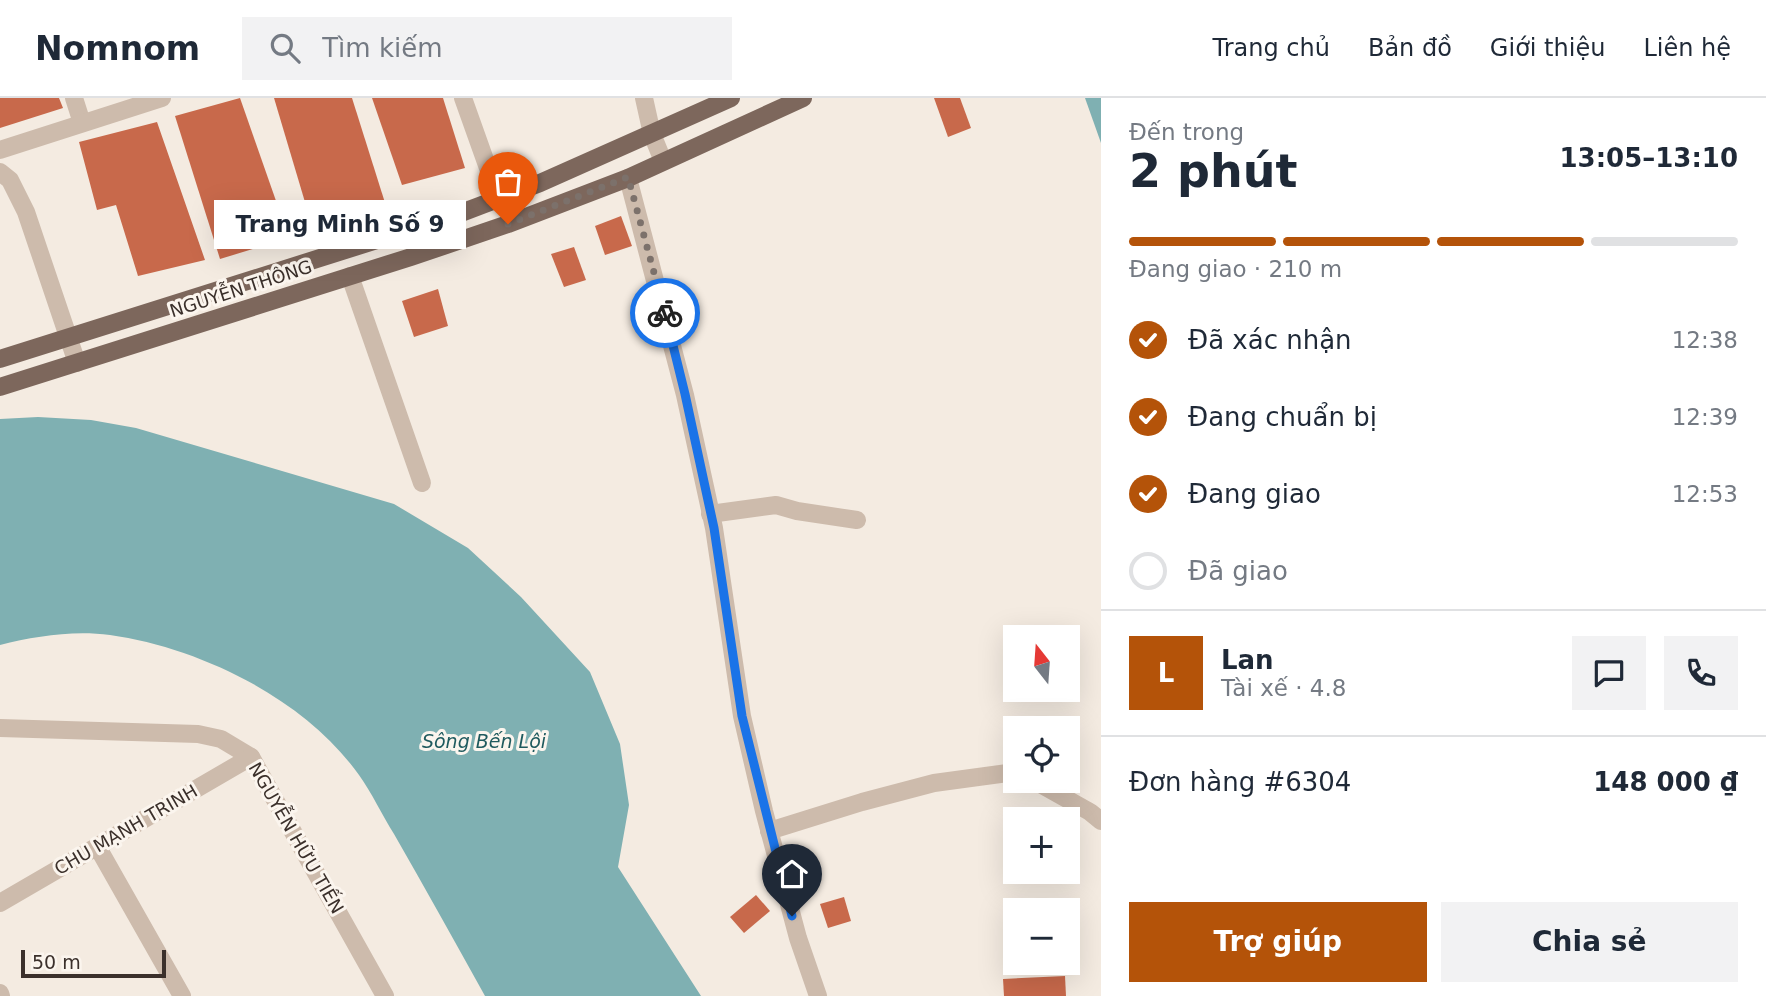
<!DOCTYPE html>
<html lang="vi">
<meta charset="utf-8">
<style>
:root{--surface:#fff;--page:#f2f2f3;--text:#1f2937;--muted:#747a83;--line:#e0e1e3;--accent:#b45309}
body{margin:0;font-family:"DejaVu Sans",sans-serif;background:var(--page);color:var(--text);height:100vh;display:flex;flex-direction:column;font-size:26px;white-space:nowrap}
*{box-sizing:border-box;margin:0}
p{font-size:23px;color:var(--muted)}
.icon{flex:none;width:38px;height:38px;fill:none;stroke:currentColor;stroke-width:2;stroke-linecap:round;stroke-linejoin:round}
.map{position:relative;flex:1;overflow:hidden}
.sheet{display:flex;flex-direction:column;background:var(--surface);width:665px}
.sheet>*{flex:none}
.needle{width:46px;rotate:343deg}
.controls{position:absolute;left:1003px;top:527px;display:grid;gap:14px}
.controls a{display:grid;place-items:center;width:77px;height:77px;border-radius:0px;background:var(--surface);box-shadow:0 7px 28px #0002;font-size:35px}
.scale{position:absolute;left:21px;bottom:18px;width:145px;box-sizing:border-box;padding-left:7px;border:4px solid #3b302b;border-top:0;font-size:19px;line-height:24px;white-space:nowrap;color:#3b302b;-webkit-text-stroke:5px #fbf5ee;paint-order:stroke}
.pin{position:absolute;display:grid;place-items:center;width:60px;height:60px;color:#fff;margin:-72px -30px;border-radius:50% 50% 50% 0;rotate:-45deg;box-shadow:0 0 7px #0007}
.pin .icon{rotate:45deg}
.courier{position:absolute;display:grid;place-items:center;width:70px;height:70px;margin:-35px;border:5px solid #1a73e8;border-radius:50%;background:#fff;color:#222;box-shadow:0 2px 9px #0007}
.bubble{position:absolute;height:49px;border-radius:0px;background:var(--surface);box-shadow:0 7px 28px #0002;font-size:23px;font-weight:700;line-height:49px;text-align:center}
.head em{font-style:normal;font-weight:700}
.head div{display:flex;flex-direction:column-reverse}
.head{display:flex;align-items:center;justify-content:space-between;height:119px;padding:0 28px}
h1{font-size:46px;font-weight:700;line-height:52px}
.bar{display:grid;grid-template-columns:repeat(4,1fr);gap:10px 7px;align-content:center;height:84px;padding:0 28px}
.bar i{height:9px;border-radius:5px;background:var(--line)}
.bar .selected{background:var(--accent)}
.bar p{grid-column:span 4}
.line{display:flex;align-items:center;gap:18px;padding:0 28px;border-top:2px solid var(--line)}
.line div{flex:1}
.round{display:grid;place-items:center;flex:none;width:74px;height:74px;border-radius:0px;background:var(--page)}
ol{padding:0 28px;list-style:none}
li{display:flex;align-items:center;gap:21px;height:77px}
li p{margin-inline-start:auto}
li .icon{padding:7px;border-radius:50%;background:var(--accent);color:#fff;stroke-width:4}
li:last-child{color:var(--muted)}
li i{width:38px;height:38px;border:4px solid var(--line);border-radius:50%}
.cta{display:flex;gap:14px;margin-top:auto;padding:14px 28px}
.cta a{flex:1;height:80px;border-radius:0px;background:var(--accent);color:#fff;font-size:28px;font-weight:700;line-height:80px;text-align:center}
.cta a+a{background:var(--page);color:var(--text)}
header{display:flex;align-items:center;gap:42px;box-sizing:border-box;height:98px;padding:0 35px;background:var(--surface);border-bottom:2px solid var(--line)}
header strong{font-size:33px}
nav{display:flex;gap:38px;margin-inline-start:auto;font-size:24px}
.search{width:490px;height:63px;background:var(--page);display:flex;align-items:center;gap:18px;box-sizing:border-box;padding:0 24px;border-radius:0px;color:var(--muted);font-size:26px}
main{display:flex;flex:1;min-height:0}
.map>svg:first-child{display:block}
</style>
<header>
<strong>Nomnom</strong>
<div class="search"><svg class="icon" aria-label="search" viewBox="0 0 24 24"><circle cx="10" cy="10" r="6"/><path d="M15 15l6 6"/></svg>Tìm kiếm</div>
<nav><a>Trang chủ</a><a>Bản đồ</a><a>Giới thiệu</a><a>Liên hệ</a></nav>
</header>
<main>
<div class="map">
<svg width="1101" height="898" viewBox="0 0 1101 898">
<rect width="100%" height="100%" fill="#f4ebe1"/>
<g fill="#7fb0b2">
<polygon points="1085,0 1101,0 1101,45"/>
<path d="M38,319L91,322L136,330L394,406L468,450L521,499L590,574L620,646L629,707L618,769L701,898H485C455,844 425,790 394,736C382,717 372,695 359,677C305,601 201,550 110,537C74,532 35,538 0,547V321Z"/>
</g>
<g fill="#c8694b">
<polygon points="0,0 59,0 63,10 0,30"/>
<polygon points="240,0 289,140 220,161 175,18"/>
<polygon points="274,0 352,0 386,108 313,131"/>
<polygon points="372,0 443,0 465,70 402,87"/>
<polygon points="934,0 960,0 971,30 948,39"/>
<polygon points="157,24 205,162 138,178 116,107 97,112 79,44"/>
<polygon points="621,118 632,148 605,157 595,128"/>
<polygon points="574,149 586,182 564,189 551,156"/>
<polygon points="438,191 448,228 414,239 402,203"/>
<polygon points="756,797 770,813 744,835 730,819"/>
<polygon points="844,799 851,823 828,830 820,806"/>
<polygon points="1065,878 1066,898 1004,898 1003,881"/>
</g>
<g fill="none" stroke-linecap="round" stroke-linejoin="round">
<g stroke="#cdbbac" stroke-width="18">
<polyline points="74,0 82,25"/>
<polyline points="463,0 499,101"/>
<polyline points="644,0 652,36 663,63"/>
<polyline points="0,52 162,0"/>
<polyline points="0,74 10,82 26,114 77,265"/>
<polyline points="628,80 685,297 714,430 742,618 764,713 798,840 818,898"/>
<polyline points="350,178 422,385"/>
<polyline points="710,416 776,407 797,413 857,422"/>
<polyline points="0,630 198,636 221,641 251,659 385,898"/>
<polyline points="1033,682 1090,714 1101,723"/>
<polyline points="769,733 862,704 934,685 1015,674"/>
<polyline points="97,748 182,898"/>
<polyline points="0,805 251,659"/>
<polyline points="0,895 1,898"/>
</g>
<g stroke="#7d675c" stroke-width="18">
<polyline points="0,261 453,118 540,85 731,0"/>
<polyline points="0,289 411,159 508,126 628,80 803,0"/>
</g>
</g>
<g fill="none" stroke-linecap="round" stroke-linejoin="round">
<polyline stroke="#7c716b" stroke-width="7" stroke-dasharray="0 12.6" points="508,126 628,79 665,215"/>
<polyline stroke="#1a73e8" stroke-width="9" points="665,215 685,296 714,430 742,618 792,818"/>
</g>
<g text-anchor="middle" stroke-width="6" stroke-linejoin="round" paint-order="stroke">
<g font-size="18" fill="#3b302b" stroke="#fbf5ee">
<text transform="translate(241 191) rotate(-18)" y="6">NGUYỄN THÔNG</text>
<text transform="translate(126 732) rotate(-30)" y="6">CHU MẠNH TRINH</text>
<text transform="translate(296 740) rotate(60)" y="6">NGUYỄN HỮU TIẾN</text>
</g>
<g font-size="19" font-style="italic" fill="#1f5a5e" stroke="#fbf5ee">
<text x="484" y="650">Sông Bến Lội</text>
</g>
</g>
</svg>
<div class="controls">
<a><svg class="needle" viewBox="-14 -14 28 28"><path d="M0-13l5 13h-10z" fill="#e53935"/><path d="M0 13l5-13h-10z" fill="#747a83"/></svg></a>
<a><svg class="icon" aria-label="locate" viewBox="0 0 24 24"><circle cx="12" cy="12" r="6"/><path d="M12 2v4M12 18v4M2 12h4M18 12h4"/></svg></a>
<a>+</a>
<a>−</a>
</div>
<div class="scale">50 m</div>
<div class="pin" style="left:508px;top:126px;background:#ea580c"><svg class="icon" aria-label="bag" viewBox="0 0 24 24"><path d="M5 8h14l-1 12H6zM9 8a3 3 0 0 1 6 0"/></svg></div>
<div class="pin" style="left:792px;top:818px;background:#1f2937"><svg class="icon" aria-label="home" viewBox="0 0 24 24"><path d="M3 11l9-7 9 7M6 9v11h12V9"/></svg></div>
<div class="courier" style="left:665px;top:215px"><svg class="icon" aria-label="bike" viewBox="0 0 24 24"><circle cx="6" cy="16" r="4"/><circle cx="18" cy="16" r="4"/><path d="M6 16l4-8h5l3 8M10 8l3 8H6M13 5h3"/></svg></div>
<div class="bubble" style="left:214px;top:102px;width:252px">Trang Minh Số 9</div>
</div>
<section class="sheet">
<div class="head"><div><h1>2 phút</h1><p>Đến trong</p></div><em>13:05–13:10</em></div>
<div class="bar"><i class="selected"></i><i class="selected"></i><i class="selected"></i><i></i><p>Đang giao · 210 m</p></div>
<ol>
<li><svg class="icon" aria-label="check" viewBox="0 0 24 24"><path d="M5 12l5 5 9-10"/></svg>Đã xác nhận<p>12:38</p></li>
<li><svg class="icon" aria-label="check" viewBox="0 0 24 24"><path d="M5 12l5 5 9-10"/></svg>Đang chuẩn bị<p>12:39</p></li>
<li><svg class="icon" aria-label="check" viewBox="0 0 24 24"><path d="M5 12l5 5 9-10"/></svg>Đang giao<p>12:53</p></li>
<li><i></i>Đã giao</li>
</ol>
<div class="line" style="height:126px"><b class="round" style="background:var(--accent);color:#fff">L</b><div><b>Lan</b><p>Tài xế · 4.8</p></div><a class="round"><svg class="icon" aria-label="chat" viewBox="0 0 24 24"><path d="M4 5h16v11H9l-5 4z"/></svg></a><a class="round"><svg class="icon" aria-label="phone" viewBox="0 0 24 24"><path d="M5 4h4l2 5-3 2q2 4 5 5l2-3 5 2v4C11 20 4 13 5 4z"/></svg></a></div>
<div class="line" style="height:91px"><div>Đơn hàng #6304</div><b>148 000 ₫</b></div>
<div class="cta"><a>Trợ giúp</a><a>Chia sẻ</a></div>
</section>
</main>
